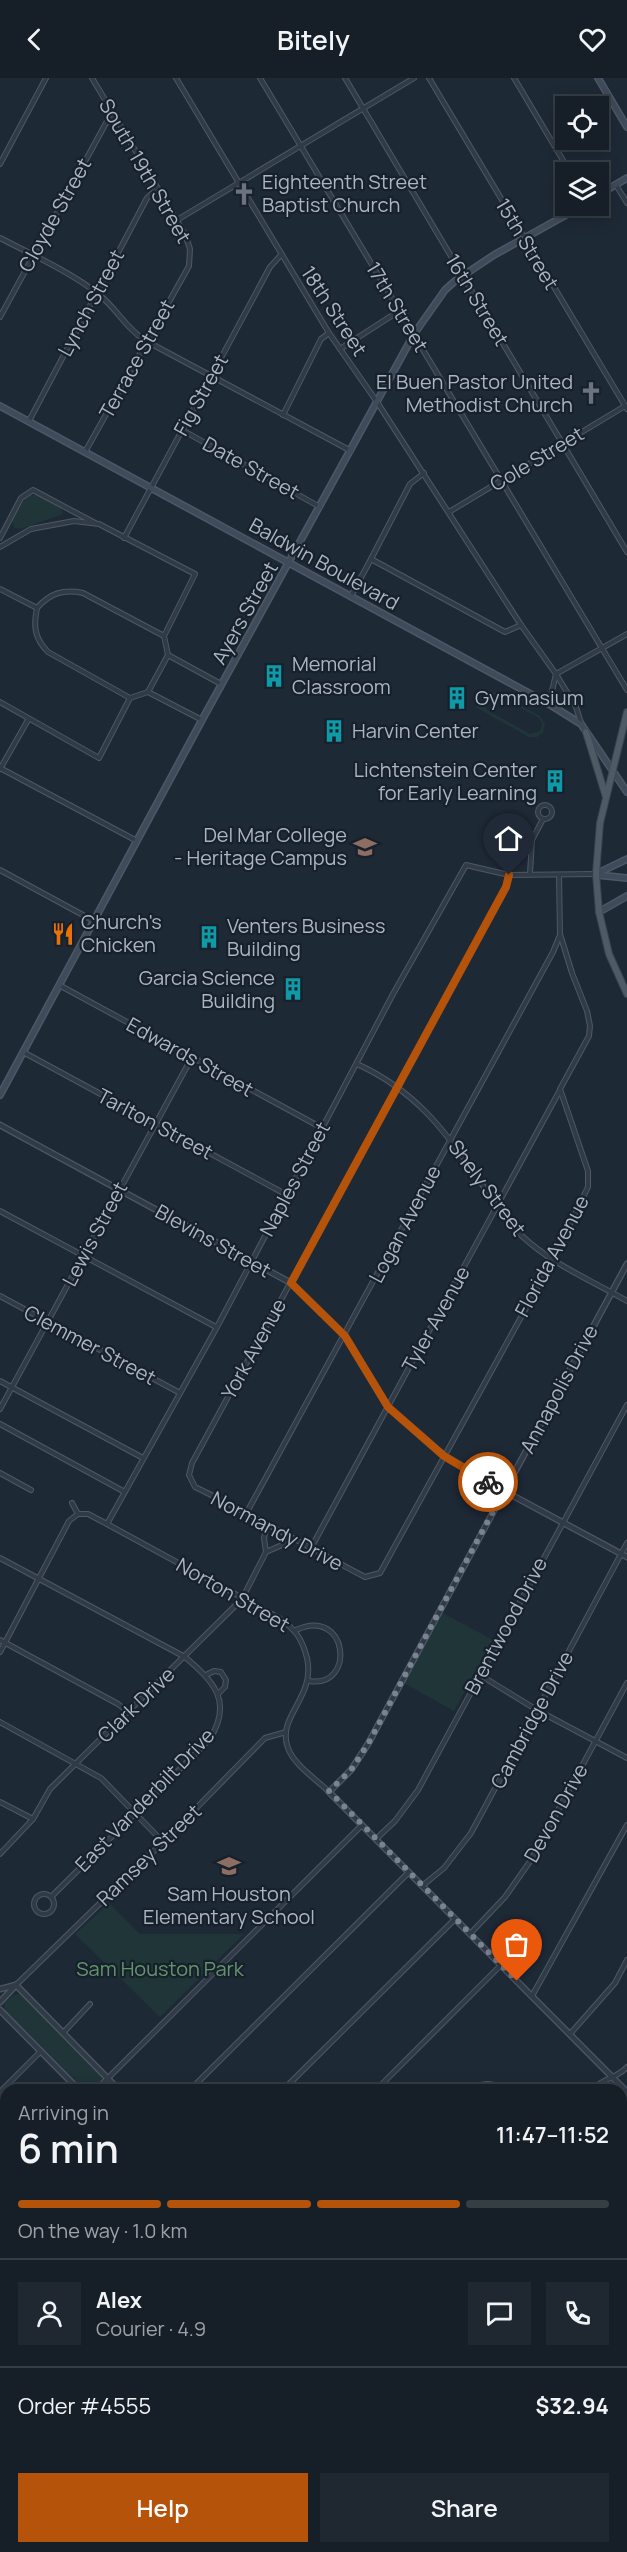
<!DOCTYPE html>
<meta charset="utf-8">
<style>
:root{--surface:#161f28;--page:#1f2730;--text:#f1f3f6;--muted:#9ea2a8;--line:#353d45;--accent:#b45309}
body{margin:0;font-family:Manrope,sans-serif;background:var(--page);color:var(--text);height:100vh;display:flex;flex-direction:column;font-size:22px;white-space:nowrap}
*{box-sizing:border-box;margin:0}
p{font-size:20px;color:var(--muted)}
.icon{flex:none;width:33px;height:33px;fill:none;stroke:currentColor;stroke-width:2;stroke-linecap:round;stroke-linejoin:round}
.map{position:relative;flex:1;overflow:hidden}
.side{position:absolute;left:0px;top:2006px;width:627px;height:470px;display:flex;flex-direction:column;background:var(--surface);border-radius:18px 18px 0 0;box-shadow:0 3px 15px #0003,0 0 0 2px var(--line)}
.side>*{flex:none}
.tools{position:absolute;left:555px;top:18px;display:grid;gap:12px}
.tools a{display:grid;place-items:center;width:54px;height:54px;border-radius:0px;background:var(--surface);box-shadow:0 3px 15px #0003,0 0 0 2px var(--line);font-size:30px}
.pin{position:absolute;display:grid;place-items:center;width:51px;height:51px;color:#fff;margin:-62px -26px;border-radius:50% 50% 50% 0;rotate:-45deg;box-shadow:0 0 6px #0007}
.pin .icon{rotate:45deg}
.courier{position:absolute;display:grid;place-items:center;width:60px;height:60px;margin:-30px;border:4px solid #b45309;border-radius:50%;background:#fff;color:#222;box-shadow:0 2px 8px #0007}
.head em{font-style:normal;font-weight:600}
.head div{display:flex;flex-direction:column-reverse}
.head{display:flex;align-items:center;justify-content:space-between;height:102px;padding:0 18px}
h1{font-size:39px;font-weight:600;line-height:45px}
.bar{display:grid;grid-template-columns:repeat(4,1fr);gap:9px 6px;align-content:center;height:72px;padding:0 18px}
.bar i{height:8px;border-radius:4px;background:var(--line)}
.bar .active{background:var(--accent)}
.bar p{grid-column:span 4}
.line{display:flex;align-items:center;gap:15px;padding:0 18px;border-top:2px solid var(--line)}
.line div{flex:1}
.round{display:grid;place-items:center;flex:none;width:63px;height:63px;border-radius:0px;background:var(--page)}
.primary-button{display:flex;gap:12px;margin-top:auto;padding:12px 18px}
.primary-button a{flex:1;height:69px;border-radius:0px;background:var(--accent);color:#fff;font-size:24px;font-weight:600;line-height:69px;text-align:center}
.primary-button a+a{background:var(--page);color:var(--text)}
header{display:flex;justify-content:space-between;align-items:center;height:78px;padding:0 18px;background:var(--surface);font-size:27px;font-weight:600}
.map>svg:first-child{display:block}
</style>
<header><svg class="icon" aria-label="back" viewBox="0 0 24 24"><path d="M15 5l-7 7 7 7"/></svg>Bitely<svg class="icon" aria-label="heart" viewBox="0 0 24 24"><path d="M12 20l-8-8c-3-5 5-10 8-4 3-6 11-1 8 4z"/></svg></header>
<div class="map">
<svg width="627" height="2474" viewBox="0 0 627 2474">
<rect width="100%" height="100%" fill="#1e2936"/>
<g fill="#1f3537" fill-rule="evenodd">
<polygon points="29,417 39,417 61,429 63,436 21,451 14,450 12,442 25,420"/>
<path d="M491,614L498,615L540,638L545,646L543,655L537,659H529L475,629L477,627L481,629L482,620ZM490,616L497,617L539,640L542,646L540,653L530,656L487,632L483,623Z"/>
<polygon points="443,1535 493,1562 454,1633 404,1605"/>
<polygon points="109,1825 140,1856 244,1856 160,1939 75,1856"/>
<polygon points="18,1916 22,1918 115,2011 83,2011 4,1932 5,1924 12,1918"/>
</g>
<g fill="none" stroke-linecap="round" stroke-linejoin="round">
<g stroke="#4e5865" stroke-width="6">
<g id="minor">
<polyline points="176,0 329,255 377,324 521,547 556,596 549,626"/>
<polyline points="260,0 627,612"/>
<polyline points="345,0 627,474"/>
<polyline points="429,0 627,331"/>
<polyline points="514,0 570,94"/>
<polyline points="0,86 46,0"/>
<polyline points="616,107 627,125"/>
<polyline points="177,142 414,0"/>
<path d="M0,160C29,175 72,195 97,215C117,230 124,249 146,263L351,373"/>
<polyline points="0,239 106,45 115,39"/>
<polyline points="340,271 399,233"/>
<polyline points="283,337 321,261 329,255"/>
<polyline points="29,343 147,120 157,111"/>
<polyline points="182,352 320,429"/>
<polyline points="85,374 189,188 190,171 185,156 92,0"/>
<polyline points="449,434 625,328"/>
<polyline points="0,460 21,420 33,412 95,445"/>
<polyline points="124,460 270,189 280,178"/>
<polyline points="0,469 31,451 74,443 99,446 195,496 164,558 168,577 148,614 130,620 99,680 0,624"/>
<polyline points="371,481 410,406 424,395"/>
<polyline points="0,511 37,530"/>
<polyline points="351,518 371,481 505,554 521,547"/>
<path d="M37,530C50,515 63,511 83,515L164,558"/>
<path d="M37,530C33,549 35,561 48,574L130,620"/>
<polyline points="168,577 221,606"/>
<polyline points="148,614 202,642"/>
<polyline points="581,645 576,629 556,596 627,556"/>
<polyline points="0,690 137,763"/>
<polyline points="0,691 28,642"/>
<circle cx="545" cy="734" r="7"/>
<polyline points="0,792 94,843"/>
<polyline points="530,796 532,762 543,741"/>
<path d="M509,797L506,809L192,1385L189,1397L195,1409C253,1437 308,1469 365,1499L380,1495L552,1183L588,1109V1093L560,1011L589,958L590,948L587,933L572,895L560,856L559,797"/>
<polyline points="59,907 322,1050"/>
<polyline points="23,974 287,1117"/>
<path d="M357,986C414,1012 443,1050 478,1100C491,1120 505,1142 522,1158C553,1187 591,1202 627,1223"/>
<polyline points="0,1133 216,1249"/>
<polyline points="0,1218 180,1315"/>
<polyline points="0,1303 143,1380"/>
<polyline points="0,1331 191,981"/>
<polyline points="0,1346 123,1413"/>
<polyline points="0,1395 31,1412"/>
<polyline points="72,1425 78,1436"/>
<polyline points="247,1434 553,874 560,857"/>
<path d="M78,1436H88L107,1446L279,1540C295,1551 302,1560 307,1580C316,1620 276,1638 288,1670C294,1687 316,1701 329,1714"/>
<polyline points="107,1446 217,1249 393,916 466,787 509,797 596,796"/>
<polyline points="311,1470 560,1012"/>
<polyline points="266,1474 282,1467 290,1459"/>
<path d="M0,1480L185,1579C214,1604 233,1623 210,1661L51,1819"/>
<path d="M296,1552C349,1528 356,1611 309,1603"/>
<polyline points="0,1562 118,1626 128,1634"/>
<polyline points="0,1574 69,1443 78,1436"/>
<polyline points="206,1597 214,1593 221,1594 226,1602 225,1609 218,1616"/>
<polyline points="480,1597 537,1632 627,1680"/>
<polyline points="0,1644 101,1700 163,1764"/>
<polyline points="0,1724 33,1741"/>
<polyline points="376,1761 395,1743 418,1712 627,1327"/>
<polyline points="0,1776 33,1741 50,1711 242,1521 266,1474 264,1460 267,1447"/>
<polyline points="422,1808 444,1790 471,1755 627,1465"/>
<circle cx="44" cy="1826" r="10"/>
<polyline points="470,1856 505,1819 531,1782 627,1605"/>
<polyline points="16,1907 163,1764 265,1660 286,1654"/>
<polyline points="532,1918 627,1747"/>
<polyline points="63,1955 90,1926"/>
<polyline points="570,1956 615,1905 627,1882"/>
<polyline points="96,2012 362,1747"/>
<polyline points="190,2012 409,1794"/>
<polyline points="283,2012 455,1841"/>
<polyline points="376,2012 501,1887"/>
<path d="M469,2012C482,2004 493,2004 506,2012"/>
<path d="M592,2012C604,1999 616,2001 627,1989"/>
<polyline points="0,2014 41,1973"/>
<polyline points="621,2068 627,2062"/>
<polyline points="0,2109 6,2103"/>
<polyline points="621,2171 627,2160"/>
<polyline points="0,2254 6,2243"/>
<polyline points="621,2300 627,2289"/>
<polyline points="0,2395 6,2385"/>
<polyline points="621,2429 627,2432"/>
<polyline points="36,2469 45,2474"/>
<polyline points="405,2469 410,2474"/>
<polyline points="451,2469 456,2474"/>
<polyline points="29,2474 31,2469"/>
<polyline points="101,2474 104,2469"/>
<polyline points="206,2474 208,2469"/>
</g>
</g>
<g stroke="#4e5865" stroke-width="7">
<g id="tertiary">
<polyline points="0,1047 291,1205 345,1258 388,1329 444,1378 504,1413 627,1479"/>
<polyline points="627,1186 368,1666 351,1692 329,1714 627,2014"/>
<polyline points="16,1907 119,2012"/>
<polyline points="0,1911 16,1907"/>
<polyline points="0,1924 16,1907"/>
<polyline points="0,1932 79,2012"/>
<polyline points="533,2469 538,2474"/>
</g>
</g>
<g stroke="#4e5865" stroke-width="8">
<g id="secondary">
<polyline points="598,0 627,49"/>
<polyline points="598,117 627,100"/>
<polyline points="0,328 549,626 581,646 627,714"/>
<polyline points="596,796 627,781"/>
<polyline points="597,797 627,800"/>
<polyline points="599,834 627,818"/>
<polyline points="0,1017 202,642 414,256 445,212 455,203 494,177 582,128"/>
<polyline points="0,2187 6,2193"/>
<polyline points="621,2386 627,2376"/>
<polyline points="276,2469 281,2474"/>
<polyline points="572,2474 575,2469"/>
</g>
</g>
<g stroke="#3a4450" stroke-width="8">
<g id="primary">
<polyline points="627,634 600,745 596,796 599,834 609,876 627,916"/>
<polyline points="586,654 606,719"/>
</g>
</g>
<use href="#minor" stroke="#313b47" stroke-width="4"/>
<use href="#tertiary" stroke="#313b47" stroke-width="4.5"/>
<use href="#secondary" stroke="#3f4a5a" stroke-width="5"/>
<use href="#primary" stroke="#4f5a67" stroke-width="6"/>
</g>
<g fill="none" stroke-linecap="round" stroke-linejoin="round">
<polyline stroke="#798492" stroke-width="6" stroke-dasharray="0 10.8" points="488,1404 504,1413 368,1666 351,1692 329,1713 517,1903"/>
<polyline stroke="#b45309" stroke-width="8" points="488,1404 444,1378 388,1329 345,1258 291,1205 506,809 509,797"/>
</g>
<defs>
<g id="church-bare" transform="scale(1.8)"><path d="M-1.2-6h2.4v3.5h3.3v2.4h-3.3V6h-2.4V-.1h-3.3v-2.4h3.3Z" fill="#6b7280" stroke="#17202b" stroke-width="2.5" paint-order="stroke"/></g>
<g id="building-bare" transform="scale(1.8)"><path d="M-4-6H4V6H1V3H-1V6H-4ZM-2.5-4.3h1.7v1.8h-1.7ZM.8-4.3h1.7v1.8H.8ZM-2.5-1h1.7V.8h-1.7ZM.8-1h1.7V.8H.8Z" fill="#0f9aa8" stroke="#17202b" stroke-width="2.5" paint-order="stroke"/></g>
<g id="university-bare" transform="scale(1.8)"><path d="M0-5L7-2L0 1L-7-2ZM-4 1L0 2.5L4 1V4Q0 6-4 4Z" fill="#8d6e63" stroke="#17202b" stroke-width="2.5" paint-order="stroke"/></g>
<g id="restaurant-bare" transform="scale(1.8)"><path d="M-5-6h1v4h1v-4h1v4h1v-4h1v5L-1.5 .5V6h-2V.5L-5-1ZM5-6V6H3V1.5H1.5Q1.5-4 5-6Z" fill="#e8710a" stroke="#17202b" stroke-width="2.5" paint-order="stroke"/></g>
<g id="school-bare" transform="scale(1.8)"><path d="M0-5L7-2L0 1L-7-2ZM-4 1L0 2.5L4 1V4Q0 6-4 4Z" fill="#8d6e63" stroke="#17202b" stroke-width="2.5" paint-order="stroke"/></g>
</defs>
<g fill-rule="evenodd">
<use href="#church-bare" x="244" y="116"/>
<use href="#church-bare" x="591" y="315"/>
<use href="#building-bare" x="274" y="598"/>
<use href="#building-bare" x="457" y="620"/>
<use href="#building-bare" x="334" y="653"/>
<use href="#building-bare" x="555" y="703"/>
<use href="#university-bare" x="365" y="769"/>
<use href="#restaurant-bare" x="63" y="856"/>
<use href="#building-bare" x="209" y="859"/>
<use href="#building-bare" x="293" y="911"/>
<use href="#school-bare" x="229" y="1788"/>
</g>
<g text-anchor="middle" stroke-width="4.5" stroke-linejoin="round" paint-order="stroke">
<g font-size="20" fill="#aab5c4" stroke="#17202b">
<text transform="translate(145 93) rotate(60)" y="7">South 19th Street</text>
<text transform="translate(55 137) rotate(-61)" y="7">Cloyde Street</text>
<text transform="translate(527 166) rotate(59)" y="7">15th Street</text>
<text transform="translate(477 222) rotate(59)" y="7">16th Street</text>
<text transform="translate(91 225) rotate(-62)" y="7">Lynch Street</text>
<text transform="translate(397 229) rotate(59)" y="7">17th Street</text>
<text transform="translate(334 233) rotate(57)" y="7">18th Street</text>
<text transform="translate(137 281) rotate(-61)" y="7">Terrace Street</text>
<text transform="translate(201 317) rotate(-61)" y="7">Fig Street</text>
<text transform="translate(537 381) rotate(-31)" y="7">Cole Street</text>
<text transform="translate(251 390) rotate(29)" y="7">Date Street</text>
<text transform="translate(324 486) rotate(29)" y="7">Baldwin Boulevard</text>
<text transform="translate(245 535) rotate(-61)" y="7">Ayers Street</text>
<text transform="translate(190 979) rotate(29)" y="7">Edwards Street</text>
<text transform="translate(155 1046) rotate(28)" y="7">Tarlton Street</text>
<text transform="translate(295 1101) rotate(-62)" y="7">Naples Street</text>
<text transform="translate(487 1110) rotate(53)" y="7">Shely Street</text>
<text transform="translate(405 1146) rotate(-62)" y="7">Logan Avenue</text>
<text transform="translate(95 1156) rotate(-62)" y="7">Lewis Street</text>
<text transform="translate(213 1163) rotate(29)" y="7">Blevins Street</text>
<text transform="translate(552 1178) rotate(-62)" y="7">Florida Avenue</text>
<text transform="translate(436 1241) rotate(-61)" y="7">Tyler Avenue</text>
<text transform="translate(90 1267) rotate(28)" y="7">Clemmer Street</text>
<text transform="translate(254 1271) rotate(-61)" y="7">York Avenue</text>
<text transform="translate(559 1311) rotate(-62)" y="7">Annapolis Drive</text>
<text transform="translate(277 1453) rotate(28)" y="7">Normandy Drive</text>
<text transform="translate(233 1517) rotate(30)" y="7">Norton Street</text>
<text transform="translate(506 1548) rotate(-62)" y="7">Brentwood Drive</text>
<text transform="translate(136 1627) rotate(-44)" y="7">Clark Drive</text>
<text transform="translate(532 1642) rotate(-62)" y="7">Cambridge Drive</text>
<text transform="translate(145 1722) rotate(-46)" y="7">East Vanderbilt Drive</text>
<text transform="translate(556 1735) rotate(-61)" y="7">Devon Drive</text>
<text transform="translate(149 1777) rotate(-44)" y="7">Ramsey Street</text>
</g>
<g font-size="20" fill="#aab5c4" stroke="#17202b" text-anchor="start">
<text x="262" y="111">Eighteenth Street<tspan x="262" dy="23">Baptist Church</tspan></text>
<text x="573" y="311" text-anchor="end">El Buen Pastor United<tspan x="573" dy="23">Methodist Church</tspan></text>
<text x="292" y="593">Memorial<tspan x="292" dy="23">Classroom</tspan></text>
<text x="475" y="627">Gymnasium</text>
<text x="352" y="660">Harvin Center</text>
<text x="537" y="699" text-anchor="end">Lichtenstein Center<tspan x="537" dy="23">for Early Learning</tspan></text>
<text x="347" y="764" text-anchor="end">Del Mar College<tspan x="347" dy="23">- Heritage Campus</tspan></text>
<text x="81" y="851">Church's<tspan x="81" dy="23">Chicken</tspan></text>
<text x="227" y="855">Venters Business<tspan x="227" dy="23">Building</tspan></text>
<text x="275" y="907" text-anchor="end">Garcia Science<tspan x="275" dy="23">Building</tspan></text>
<text x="229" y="1823" text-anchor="middle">Sam Houston<tspan x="229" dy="23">Elementary School</tspan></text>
</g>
<g font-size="20" fill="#62956c" stroke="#17202b">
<text x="160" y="1898">Sam Houston Park</text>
</g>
</g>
</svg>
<div class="tools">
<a><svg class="icon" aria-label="locate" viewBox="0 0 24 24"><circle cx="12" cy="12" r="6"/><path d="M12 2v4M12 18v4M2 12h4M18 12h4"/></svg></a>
<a><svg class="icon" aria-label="layers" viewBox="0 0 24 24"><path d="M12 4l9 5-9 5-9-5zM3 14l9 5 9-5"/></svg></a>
</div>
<div class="pin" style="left:517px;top:1903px;background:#ea580c"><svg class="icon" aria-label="bag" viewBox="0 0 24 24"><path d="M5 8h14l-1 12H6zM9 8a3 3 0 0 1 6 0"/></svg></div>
<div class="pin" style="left:509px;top:797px;background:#1f2937"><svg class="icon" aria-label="home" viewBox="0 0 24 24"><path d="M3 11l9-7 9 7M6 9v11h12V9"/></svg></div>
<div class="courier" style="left:488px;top:1404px"><svg class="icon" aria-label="bike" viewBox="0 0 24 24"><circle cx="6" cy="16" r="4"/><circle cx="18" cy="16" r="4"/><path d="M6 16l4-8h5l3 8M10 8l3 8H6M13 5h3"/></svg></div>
<section class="side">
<div class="head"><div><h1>6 min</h1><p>Arriving in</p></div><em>11:47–11:52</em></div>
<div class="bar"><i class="active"></i><i class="active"></i><i class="active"></i><i></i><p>On the way · 1.0 km</p></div>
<div class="line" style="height:108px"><a class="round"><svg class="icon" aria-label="person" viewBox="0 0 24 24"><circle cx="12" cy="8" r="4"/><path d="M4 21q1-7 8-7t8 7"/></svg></a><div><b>Alex</b><p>Courier · 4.9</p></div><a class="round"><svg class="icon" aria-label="chat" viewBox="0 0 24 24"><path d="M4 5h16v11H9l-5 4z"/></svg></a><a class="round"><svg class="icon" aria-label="phone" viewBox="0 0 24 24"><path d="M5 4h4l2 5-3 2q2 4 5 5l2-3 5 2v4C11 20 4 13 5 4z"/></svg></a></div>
<div class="line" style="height:78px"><div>Order #4555</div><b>$32.94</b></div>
<div class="primary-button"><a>Help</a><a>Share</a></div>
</section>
</div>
